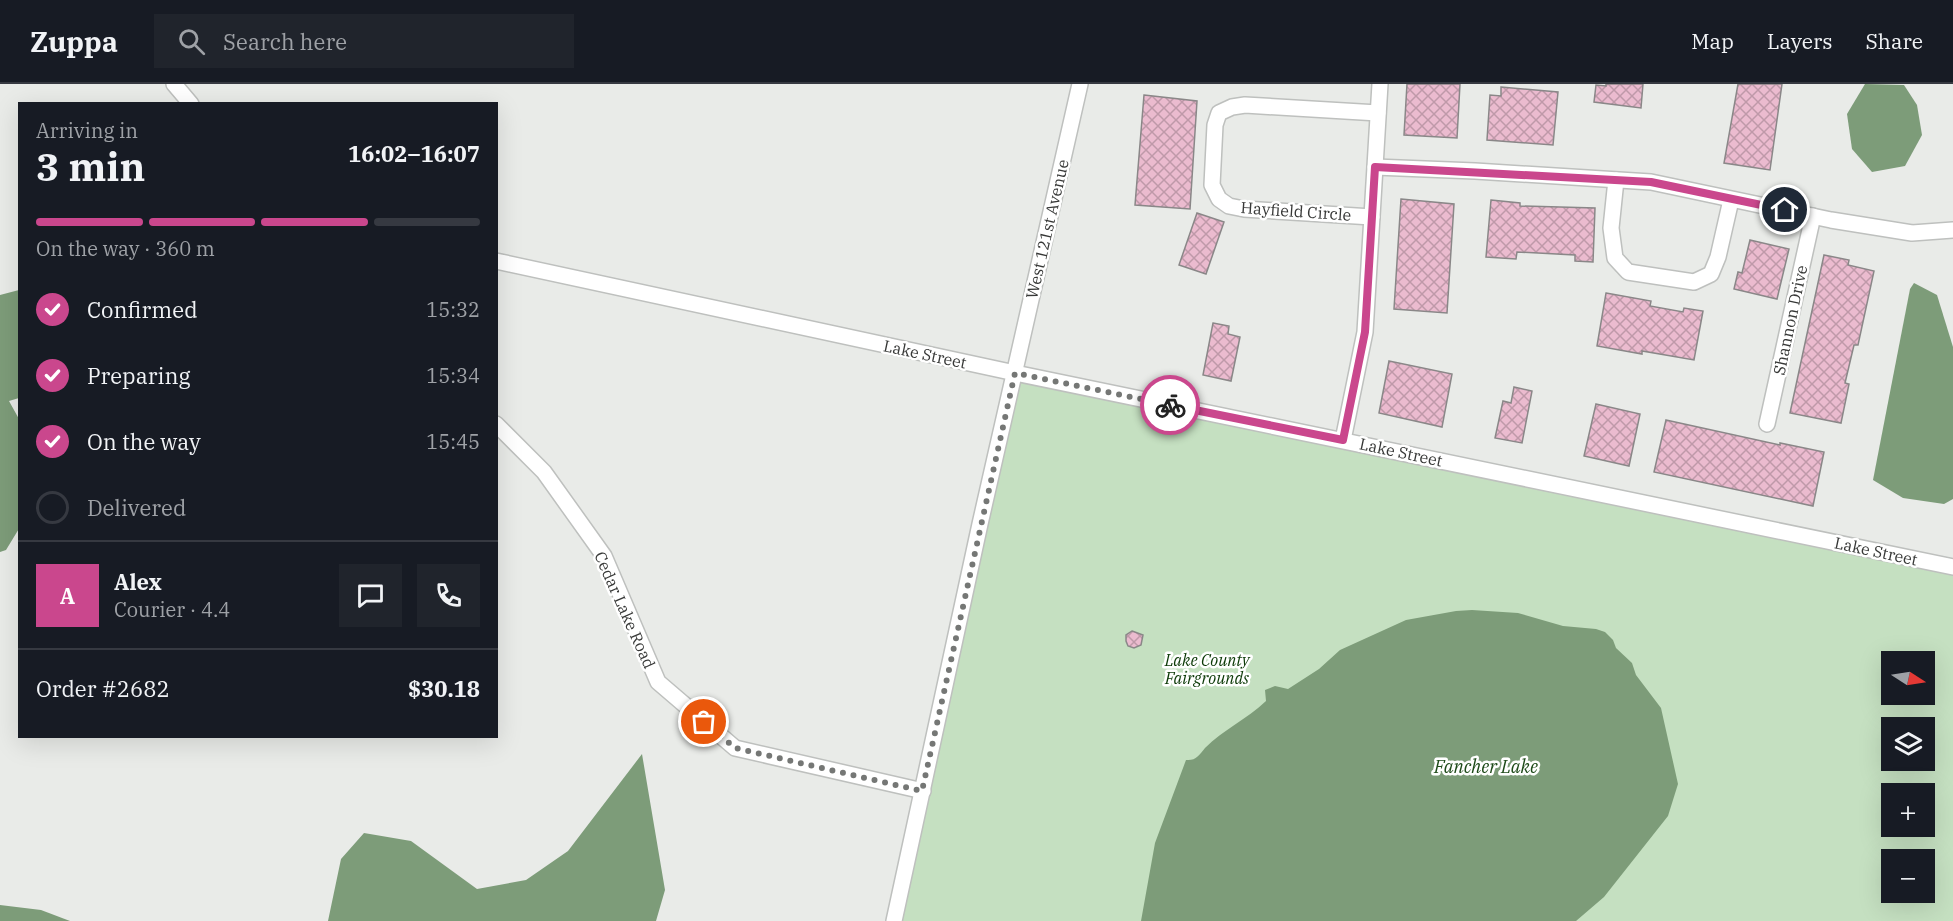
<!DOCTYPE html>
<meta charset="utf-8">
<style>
:root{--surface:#171b24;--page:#20242c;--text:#f1f3f6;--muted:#9ea1a6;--line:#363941;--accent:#ca478d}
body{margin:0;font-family:"IBM Plex Serif",serif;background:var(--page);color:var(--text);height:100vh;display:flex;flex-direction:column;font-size:22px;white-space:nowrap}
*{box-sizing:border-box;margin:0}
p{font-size:20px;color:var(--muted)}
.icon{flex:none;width:33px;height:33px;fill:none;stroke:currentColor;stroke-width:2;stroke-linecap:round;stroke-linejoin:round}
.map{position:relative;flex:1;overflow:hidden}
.drawer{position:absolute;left:18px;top:18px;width:480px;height:636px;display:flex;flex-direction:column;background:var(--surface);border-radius:0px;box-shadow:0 6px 24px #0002}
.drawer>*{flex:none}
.needle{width:39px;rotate:102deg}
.buttons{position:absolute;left:1881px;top:567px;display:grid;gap:12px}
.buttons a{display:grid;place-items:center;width:54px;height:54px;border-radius:0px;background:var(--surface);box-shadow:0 6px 24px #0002;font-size:30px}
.pin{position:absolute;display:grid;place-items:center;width:51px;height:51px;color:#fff;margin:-26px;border:3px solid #fff;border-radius:50%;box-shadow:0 2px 6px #0007}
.courier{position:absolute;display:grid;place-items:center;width:60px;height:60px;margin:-30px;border:4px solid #ca478d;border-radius:50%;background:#fff;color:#222;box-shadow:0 2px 8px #0007}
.head em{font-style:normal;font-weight:700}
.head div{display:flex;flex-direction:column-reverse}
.head{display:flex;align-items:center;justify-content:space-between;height:102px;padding:0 18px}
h1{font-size:39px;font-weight:700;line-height:45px}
.bar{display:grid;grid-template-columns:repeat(4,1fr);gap:9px 6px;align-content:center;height:72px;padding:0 18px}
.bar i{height:8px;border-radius:4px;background:var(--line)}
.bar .on{background:var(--accent)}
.bar p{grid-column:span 4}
.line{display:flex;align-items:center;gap:15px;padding:0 18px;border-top:2px solid var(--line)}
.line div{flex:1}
.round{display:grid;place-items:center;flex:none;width:63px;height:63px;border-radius:0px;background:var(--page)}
ol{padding:0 18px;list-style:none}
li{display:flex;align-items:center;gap:18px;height:66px}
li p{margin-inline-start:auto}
li .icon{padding:6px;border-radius:50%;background:var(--accent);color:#fff;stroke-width:4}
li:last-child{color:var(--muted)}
li i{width:33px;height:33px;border:3px solid var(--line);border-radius:50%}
header{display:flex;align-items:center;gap:36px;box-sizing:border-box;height:84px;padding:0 30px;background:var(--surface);border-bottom:2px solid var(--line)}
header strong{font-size:28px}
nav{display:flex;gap:33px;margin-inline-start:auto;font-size:21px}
.search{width:420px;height:54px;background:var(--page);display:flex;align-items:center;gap:15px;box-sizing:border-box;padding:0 21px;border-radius:0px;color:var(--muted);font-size:22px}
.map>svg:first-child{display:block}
</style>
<header>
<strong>Zuppa</strong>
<div class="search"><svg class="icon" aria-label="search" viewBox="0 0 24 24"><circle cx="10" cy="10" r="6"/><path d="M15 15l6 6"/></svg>Search here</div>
<nav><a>Map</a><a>Layers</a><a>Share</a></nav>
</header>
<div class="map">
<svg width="1953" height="837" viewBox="0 0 1953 837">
<defs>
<pattern id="building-cross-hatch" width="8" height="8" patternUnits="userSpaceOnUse" patternTransform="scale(1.5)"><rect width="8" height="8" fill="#ebbbcf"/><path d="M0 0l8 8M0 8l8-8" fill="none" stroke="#bf99a9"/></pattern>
</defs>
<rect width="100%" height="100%" fill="#e9ebe8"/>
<path fill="#c5e0c1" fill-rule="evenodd" d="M1015,289L1953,486V837H891ZM1892,578H1924V610H1892ZM1892,644H1924V676H1892ZM1892,710H1924V742H1892ZM1892,776H1924V808H1892Z"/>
<g fill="#7d9c79">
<polygon points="1865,0 1904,1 1917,21 1922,51 1905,82 1872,88 1852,65 1847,30"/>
<polygon points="1914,199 1937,211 1953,263 1953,415 1944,420 1903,414 1873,396 1910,205"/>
<polygon points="19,206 19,314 9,317 19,335 20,443 6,466 0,468 0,211"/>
<path d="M1472,526L1518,529L1563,542L1596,545L1605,548L1613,556L1616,564L1632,579L1636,591L1661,624L1678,700L1668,732L1604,813L1576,837H1141L1155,759L1186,676C1196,677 1199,671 1205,664C1223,646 1247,635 1266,617L1265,606L1275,602L1288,605L1319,585L1340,566L1406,536L1456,527Z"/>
<polygon points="642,670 665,806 656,837 328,837 341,775 364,749 411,757 477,805 526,796 568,767"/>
<polygon points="0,821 41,826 70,837 0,837"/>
</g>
<g fill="url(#building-cross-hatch)" stroke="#8a8788" stroke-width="1.5">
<polygon points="1407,0 1460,0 1457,54 1404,51"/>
<polygon points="1606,0 1643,0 1641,24 1594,18 1596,1 1606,2"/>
<polygon points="1738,0 1782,0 1770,86 1724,79"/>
<polygon points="1501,3 1558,8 1553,61 1487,56 1490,11 1501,12"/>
<polygon points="1144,11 1197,17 1190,125 1135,121"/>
<polygon points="1401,115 1454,120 1447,229 1394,225"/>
<polygon points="1491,116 1520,119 1520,122 1595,124 1593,178 1575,177 1575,171 1517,168 1516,175 1486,173"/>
<polygon points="1197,129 1224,138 1206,190 1179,181"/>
<polygon points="1750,156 1789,165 1777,215 1734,205 1738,188 1742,189"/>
<polygon points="1824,171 1849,176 1848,181 1874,187 1858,261 1854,261 1845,299 1849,300 1841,339 1790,329"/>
<polygon points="1606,209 1651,217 1650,222 1683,228 1684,224 1703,227 1694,276 1642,267 1642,270 1597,262"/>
<polygon points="1213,239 1229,242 1228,250 1240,253 1231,297 1203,291"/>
<polygon points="1389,277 1452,290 1442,343 1379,329"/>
<polygon points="1514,303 1532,307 1522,359 1495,354 1503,317 1511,319"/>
<polygon points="1596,320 1640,330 1629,382 1584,372"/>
<polygon points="1666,336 1780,361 1780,359 1824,368 1813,422 1654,388"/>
<polygon points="1132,547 1143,551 1141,561 1134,564 1128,562 1126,557 1126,551"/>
</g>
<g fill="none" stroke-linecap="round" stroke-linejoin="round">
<g stroke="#bec0be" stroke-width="18">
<g id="street">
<polyline points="174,0 191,20"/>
<polyline points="1375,83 1475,87 1651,98 1831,136 1912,149 1953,146"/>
<polyline points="1616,96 1611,144 1615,174 1628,188 1694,198 1711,190 1718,173 1731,116"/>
<polyline points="1372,133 1244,125 1229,122 1219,115 1212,101 1215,41 1219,29 1232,23 1245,21 1378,29"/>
<polyline points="496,177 1015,289 1953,483"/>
<polyline points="496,340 544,388 604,472 658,598 735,664 923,707"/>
<polyline points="1767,340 1813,132"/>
<polyline points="1343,356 1365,248 1380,0"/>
<polyline points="894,837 980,440 1080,0"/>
</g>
</g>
<use href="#street" stroke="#fff" stroke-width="15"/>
</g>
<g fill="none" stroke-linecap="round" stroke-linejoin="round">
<polyline stroke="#757775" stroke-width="6" stroke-dasharray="0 10.8" points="704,638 735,664 922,707 1015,289 1170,321"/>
<polyline stroke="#ca478d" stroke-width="8" points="1170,321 1343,356 1365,248 1375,83 1651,98 1785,126"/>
</g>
<g text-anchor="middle" stroke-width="5" stroke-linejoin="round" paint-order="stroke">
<g font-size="16" fill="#373837" stroke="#fff">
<text transform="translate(1296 127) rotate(4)" y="6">Hayfield Circle</text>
<text transform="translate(1047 145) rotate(-77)" y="6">West 121st Avenue</text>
<text transform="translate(1790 236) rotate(-78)" y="6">Shannon Drive</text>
<text transform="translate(925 270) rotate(12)" y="6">Lake Street</text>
<text transform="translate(1401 368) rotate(12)" y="6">Lake Street</text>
<text transform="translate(1876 467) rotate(12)" y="6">Lake Street</text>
<text transform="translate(625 526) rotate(66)" y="6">Cedar Lake Road</text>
</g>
<g font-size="16" font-style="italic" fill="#0b3906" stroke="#fff">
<text x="1207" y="582">Lake County<tspan x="1207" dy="18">Fairgrounds</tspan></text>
</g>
<g font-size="18" font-style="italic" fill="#1d4a18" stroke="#fff">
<text x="1486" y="689">Fancher Lake</text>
</g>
</g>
</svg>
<div class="buttons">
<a><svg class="needle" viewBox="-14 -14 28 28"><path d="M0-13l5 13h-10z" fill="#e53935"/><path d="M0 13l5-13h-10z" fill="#9ea1a6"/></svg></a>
<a><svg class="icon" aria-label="layers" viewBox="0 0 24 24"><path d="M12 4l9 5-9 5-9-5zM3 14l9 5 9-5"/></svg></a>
<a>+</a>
<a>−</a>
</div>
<div class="pin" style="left:704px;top:638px;background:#ea580c"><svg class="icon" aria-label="bag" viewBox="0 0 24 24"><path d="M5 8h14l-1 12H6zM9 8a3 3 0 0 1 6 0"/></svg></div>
<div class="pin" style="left:1785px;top:126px;background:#1f2937"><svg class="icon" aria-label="home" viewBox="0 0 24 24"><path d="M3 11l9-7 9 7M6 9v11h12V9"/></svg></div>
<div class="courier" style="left:1170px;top:321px"><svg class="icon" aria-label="bike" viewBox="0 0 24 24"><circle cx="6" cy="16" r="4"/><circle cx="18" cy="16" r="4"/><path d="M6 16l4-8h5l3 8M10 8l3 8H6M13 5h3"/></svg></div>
<section class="drawer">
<div class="head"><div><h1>3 min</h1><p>Arriving in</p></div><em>16:02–16:07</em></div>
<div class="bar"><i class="on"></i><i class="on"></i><i class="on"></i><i></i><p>On the way · 360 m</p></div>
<ol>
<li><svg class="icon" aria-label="check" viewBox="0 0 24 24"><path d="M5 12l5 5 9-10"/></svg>Confirmed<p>15:32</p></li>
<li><svg class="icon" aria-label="check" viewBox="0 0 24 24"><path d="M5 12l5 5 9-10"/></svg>Preparing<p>15:34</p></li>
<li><svg class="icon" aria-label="check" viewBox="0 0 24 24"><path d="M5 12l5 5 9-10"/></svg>On the way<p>15:45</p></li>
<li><i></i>Delivered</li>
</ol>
<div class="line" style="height:108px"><b class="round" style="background:var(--accent);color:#fff">A</b><div><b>Alex</b><p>Courier · 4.4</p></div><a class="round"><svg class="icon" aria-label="chat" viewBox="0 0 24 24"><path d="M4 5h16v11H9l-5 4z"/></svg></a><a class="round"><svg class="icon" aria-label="phone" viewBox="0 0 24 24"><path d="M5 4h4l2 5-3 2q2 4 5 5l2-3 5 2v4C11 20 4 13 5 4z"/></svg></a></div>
<div class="line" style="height:78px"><div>Order #2682</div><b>$30.18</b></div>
</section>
</div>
